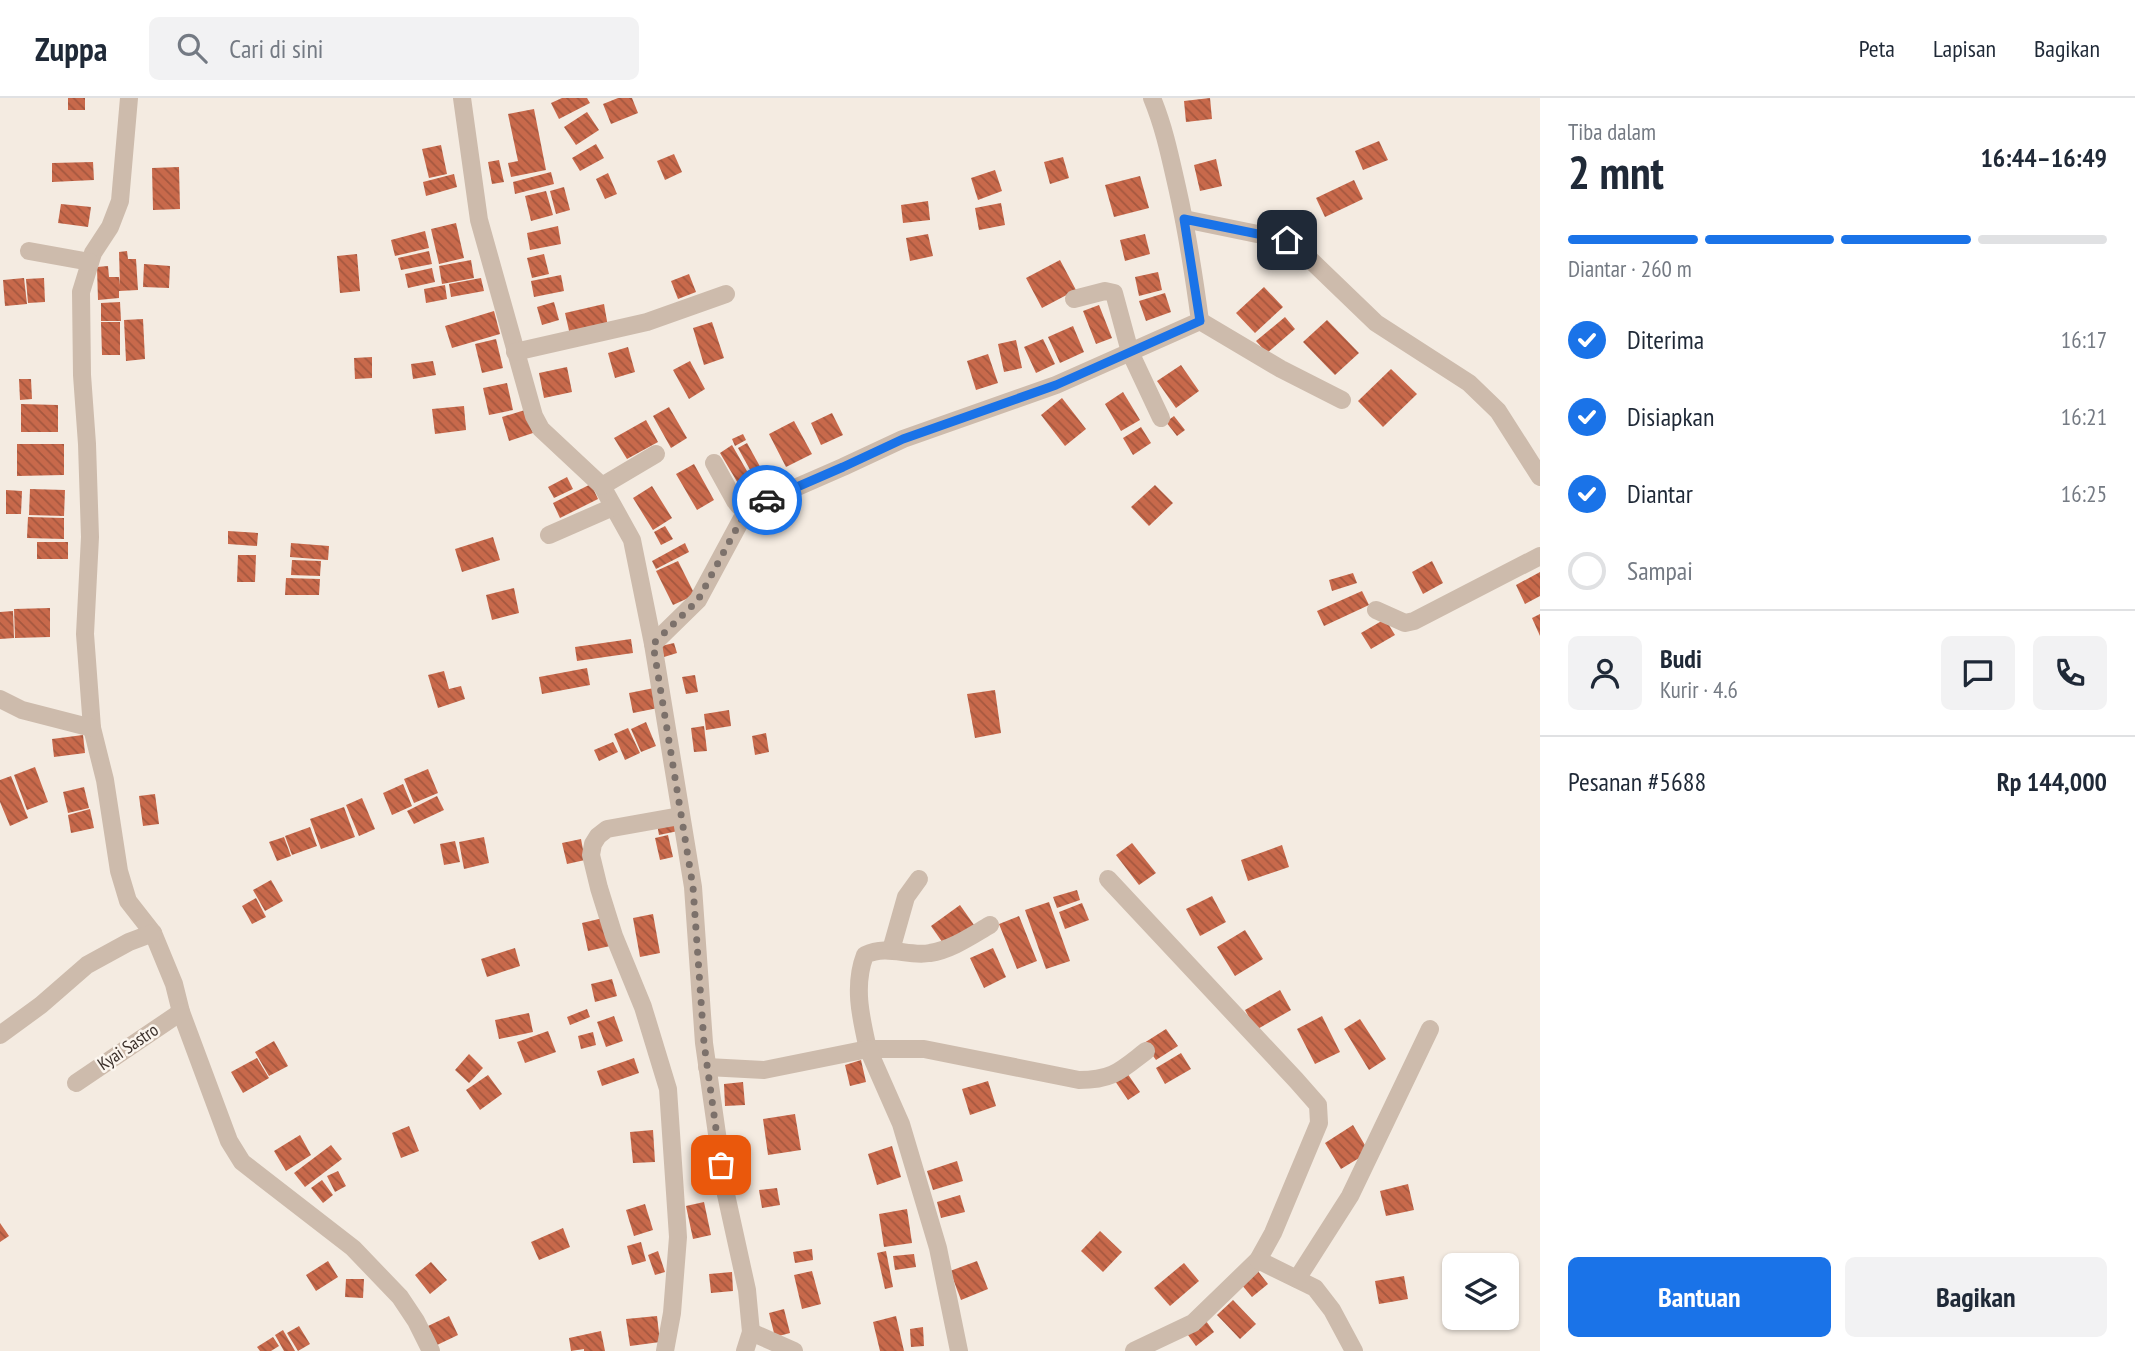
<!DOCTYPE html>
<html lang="id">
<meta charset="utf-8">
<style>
:root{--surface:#fff;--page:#f2f2f3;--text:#1f2937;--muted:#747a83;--line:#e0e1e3;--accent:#1a73e8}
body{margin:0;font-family:"PT Sans Narrow",sans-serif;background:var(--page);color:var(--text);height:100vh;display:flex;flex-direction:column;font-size:26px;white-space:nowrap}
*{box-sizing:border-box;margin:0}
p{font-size:23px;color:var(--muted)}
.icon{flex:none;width:38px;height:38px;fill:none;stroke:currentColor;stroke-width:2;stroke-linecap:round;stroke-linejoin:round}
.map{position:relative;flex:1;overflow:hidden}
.sheet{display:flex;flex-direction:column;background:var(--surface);width:595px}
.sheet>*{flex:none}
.fabs{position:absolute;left:1442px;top:1155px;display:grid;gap:14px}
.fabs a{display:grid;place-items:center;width:77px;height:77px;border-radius:10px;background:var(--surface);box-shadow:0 2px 5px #0004;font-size:35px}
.pin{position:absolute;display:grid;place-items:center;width:60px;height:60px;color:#fff;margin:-30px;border-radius:14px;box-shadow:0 4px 10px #0006}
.courier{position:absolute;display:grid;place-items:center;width:70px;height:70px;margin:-35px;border:5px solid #1a73e8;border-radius:50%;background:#fff;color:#222;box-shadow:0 2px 9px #0007}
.summary em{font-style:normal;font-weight:700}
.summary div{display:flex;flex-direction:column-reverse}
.summary{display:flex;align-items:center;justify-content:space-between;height:119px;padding:0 28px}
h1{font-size:46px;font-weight:700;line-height:52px}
.bar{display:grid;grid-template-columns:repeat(4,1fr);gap:10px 7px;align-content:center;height:84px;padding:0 28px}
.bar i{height:9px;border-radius:5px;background:var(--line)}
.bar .on{background:var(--accent)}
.bar p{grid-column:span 4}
.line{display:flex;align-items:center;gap:18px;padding:0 28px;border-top:2px solid var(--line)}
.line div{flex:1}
.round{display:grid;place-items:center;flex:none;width:74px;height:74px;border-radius:10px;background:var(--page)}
ol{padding:0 28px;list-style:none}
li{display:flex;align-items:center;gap:21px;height:77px}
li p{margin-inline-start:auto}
li .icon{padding:7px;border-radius:50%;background:var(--accent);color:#fff;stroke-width:4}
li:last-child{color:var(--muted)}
li i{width:38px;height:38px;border:4px solid var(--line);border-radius:50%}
.primary-button{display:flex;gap:14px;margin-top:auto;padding:14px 28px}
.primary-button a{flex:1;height:80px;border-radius:10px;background:var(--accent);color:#fff;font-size:28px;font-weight:700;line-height:80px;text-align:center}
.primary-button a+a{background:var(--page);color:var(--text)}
header{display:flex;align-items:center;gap:42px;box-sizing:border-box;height:98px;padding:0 35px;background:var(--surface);border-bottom:2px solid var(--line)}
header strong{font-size:33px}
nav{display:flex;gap:38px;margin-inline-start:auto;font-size:24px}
.search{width:490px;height:63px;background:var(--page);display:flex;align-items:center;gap:18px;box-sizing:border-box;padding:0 24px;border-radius:10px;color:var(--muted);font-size:26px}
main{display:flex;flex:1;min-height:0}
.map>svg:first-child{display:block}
</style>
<header>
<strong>Zuppa</strong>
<div class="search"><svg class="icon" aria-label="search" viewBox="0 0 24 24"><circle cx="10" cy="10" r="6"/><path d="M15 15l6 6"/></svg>Cari di sini</div>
<nav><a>Peta</a><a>Lapisan</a><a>Bagikan</a></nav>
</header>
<main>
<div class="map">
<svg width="1540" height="1253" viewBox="0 0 1540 1253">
<defs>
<pattern id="building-back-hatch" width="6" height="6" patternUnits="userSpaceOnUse" patternTransform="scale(1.75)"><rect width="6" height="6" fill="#c8694b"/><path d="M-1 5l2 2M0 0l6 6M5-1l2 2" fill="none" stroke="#a4573f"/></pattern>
</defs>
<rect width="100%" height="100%" fill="#f4ebe1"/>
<g fill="url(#building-back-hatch)">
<rect x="68" y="0" width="17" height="12"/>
<polygon points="562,0 587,0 590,5 559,21 551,5"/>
<polygon points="618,0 632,0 638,15 611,26 603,6"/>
<polygon points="1210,0 1212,21 1186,24 1184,3"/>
<polygon points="534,11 546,72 511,79 508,65 518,63 508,16"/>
<polygon points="587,14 599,32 576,47 564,29"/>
<polygon points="1379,43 1388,62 1363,72 1355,53"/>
<polygon points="596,46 604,60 580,73 572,60"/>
<polygon points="441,47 447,76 429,80 422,51"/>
<polygon points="674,56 682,74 665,82 657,63"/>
<polygon points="1063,59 1069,80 1050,86 1044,64"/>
<polygon points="1216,61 1222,88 1200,93 1194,67"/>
<polygon points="499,62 504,84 492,86 488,64"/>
<polygon points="93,64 94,82 52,84 52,65"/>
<polygon points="179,69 180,111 153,112 152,70"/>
<polygon points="995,72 1002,93 978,102 971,80"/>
<polygon points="551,74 554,86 515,96 513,84"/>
<polygon points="608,75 617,96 605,101 596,81"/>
<polygon points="454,76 457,89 426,98 423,84"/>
<polygon points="1140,78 1149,110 1114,119 1105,87"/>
<polygon points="1354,82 1363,101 1325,119 1316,100"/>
<polygon points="564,89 570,112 556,116 550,93"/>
<polygon points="546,93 553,117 531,123 525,98"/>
<polygon points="928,103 930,122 903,125 901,107"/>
<polygon points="1001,105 1005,127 979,132 975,110"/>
<polygon points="61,106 91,109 88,129 58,125"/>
<polygon points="456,125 464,160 439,166 431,131"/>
<polygon points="558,128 561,146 530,152 527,135"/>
<polygon points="425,133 429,150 395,158 391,142"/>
<polygon points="928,136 933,158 910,163 906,140"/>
<polygon points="1145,136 1150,156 1125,163 1120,142"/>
<polygon points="127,153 128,161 136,161 138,192 119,193 119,200 98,202 97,169 108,168 109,179 119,179 120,187 119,154"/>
<polygon points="429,153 432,166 401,172 398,160"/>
<polygon points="357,156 360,193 340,195 337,158"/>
<polygon points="544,156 549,176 532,180 527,160"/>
<polygon points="471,162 474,180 442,186 439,168"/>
<polygon points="1060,162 1076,192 1042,210 1026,180"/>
<polygon points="144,166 170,168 169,190 143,189"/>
<polygon points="432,170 435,184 408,190 405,176"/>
<polygon points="1158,174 1162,192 1139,198 1135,179"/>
<polygon points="689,176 696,194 678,201 671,183"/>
<polygon points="561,177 564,193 534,199 531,183"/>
<polygon points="24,180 27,206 5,208 3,182"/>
<polygon points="44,180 45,204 28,205 26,181"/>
<polygon points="481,180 484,193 451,199 449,186"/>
<polygon points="445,187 447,201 426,205 424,191"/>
<polygon points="1264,189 1283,209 1255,235 1236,215"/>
<polygon points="1165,195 1171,214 1146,223 1139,203"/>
<polygon points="120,204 121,223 101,223 101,205"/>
<polygon points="554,204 559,222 542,227 537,209"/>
<polygon points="604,206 608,229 570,237 565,215"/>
<polygon points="1099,207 1112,240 1096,246 1083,213"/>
<polygon points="494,213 500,236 452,250 445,228"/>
<polygon points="1285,219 1295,231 1267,255 1256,243"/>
<polygon points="143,221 145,261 126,263 124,222"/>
<polygon points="1327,222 1359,255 1335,277 1303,244"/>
<polygon points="101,224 120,224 120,257 102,257"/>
<polygon points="712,224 724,260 704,267 693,230"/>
<polygon points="1073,228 1084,254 1060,265 1048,239"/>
<polygon points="496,241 503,270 482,275 475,246"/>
<polygon points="1043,241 1055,266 1036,275 1024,249"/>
<polygon points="1016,242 1022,270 1004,274 998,246"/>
<polygon points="628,249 635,274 615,280 608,255"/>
<polygon points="988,256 998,285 976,292 967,263"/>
<polygon points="372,259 372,280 355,281 354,260"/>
<polygon points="433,263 436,277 413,281 411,266"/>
<polygon points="690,263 705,291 689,301 673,272"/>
<polygon points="1181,267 1199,293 1176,310 1157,283"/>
<polygon points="567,269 572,294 544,300 539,275"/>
<polygon points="1391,271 1417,296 1383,329 1358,303"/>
<polygon points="19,281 31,281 32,301 20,302"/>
<polygon points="507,285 513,312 489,317 483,290"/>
<polygon points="1123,294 1140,322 1121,333 1105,306"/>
<polygon points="1062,300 1086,331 1065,348 1041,317"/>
<polygon points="21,306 58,307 58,334 21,334"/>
<polygon points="464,308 466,332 435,336 432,311"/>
<polygon points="669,309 687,340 671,350 653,318"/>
<polygon points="525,312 533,335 509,343 502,319"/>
<polygon points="832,315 843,337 821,347 811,325"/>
<polygon points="1174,318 1185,332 1177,338 1166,324"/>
<polygon points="646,322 658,344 627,361 614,340"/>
<polygon points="794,323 812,356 786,369 769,336"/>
<polygon points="1141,329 1151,345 1133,357 1123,340"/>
<polygon points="743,336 746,342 735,348 732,341"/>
<polygon points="747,345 763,374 754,379 738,350"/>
<polygon points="17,346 64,346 64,377 17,378"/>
<polygon points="732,347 751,380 739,387 720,355"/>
<polygon points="694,366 714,402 697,412 676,376"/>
<polygon points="567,379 573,391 554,400 548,389"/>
<polygon points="591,386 598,401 560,420 553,405"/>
<polygon points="1155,387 1173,405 1149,428 1131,409"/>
<polygon points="652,388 672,420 653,432 633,400"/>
<polygon points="30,391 65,392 64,418 29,417"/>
<polygon points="6,392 22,393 21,416 6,416"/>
<polygon points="783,397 793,416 769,429 759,410"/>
<polygon points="28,419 64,420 64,441 27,440"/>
<polygon points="665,428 673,441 661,447 654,434"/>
<polygon points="228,433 258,435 257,448 228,446"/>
<polygon points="493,439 500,462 462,474 455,451"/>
<rect x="37" y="444" width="31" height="17"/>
<polygon points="291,445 329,448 328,462 290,459"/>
<polygon points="685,445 689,454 656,471 652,463"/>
<polygon points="238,457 256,457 255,484 237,484"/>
<polygon points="292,462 321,463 320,478 291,477"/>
<polygon points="678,463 695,497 673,507 656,473"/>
<polygon points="1432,463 1443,485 1423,496 1412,474"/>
<polygon points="1540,474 1540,498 1525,506 1516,487"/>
<polygon points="1353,475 1357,485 1332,493 1329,482"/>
<polygon points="286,480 320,481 319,497 285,497"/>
<polygon points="514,490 519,515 492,522 486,497"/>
<polygon points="1362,493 1369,507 1324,528 1317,513"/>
<polygon points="50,510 50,539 15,540 14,511"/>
<polygon points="13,513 14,540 0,541 0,514"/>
<polygon points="1540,516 1540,538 1532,520"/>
<polygon points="1385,521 1395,537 1371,551 1361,535"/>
<polygon points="631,541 633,555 577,563 575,549"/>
<polygon points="674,545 677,555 664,559 661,548"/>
<polygon points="587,570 590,587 542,596 539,579"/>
<polygon points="444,573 449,591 461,588 465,601 438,610 428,577"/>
<polygon points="695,577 698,594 686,596 682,579"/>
<polygon points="654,590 658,610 633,615 629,595"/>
<polygon points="995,592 1001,635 975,640 967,596"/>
<polygon points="729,612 731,628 706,632 704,616"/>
<polygon points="646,624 656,648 641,654 631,631"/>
<polygon points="704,628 707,653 694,654 691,630"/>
<polygon points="628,630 640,655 625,662 614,636"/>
<polygon points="766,635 769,654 755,657 752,638"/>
<polygon points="83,637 85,655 54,659 52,641"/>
<polygon points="613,644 618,654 599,663 594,652"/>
<polygon points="35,669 48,704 27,712 14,677"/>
<polygon points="428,671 438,695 414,705 404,681"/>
<polygon points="11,678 28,720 10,728 0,704 0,682"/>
<polygon points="403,686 412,708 392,717 383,695"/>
<polygon points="84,689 89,710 68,715 63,694"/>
<polygon points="155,696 159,726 143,728 139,698"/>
<polygon points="437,698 444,712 414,726 407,713"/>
<polygon points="362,700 375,731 359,738 346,707"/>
<polygon points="344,709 355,739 321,751 310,721"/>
<polygon points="90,711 94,730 71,735 68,717"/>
<polygon points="676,722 678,733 659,737 657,726"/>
<polygon points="310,729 317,748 292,757 285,738"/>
<polygon points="668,737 673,759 660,762 655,740"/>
<polygon points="284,739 291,758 277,763 269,744"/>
<polygon points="484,739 489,765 464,771 459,744"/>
<polygon points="581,741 585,762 567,766 562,745"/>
<polygon points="455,743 460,764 444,767 440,746"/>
<polygon points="1132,745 1156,775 1139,787 1116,757"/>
<polygon points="1282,747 1289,769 1248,783 1241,762"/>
<polygon points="271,782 283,803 265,813 253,792"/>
<polygon points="1077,792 1080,802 1057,810 1053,799"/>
<polygon points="1212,798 1226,824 1200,838 1186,811"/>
<polygon points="256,800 266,819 252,826 242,808"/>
<polygon points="1049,804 1070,863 1046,871 1025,812"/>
<polygon points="1082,805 1089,822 1065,831 1059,814"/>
<polygon points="960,807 974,827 945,848 931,828"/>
<polygon points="653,816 660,855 640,859 633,820"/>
<polygon points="1019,818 1037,863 1017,871 999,826"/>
<polygon points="603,820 610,848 588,853 582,825"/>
<polygon points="1245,832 1263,861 1235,878 1217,849"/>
<polygon points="515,850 520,868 487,879 481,861"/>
<polygon points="993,850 1006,879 984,890 970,860"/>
<polygon points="612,881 617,898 595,904 591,886"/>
<polygon points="1280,892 1291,912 1256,932 1245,912"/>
<polygon points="587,911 590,919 570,927 567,919"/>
<polygon points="529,915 533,934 499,941 495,922"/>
<polygon points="614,918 623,943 606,949 597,924"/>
<polygon points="1322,918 1340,954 1315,966 1297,931"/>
<polygon points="1360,921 1386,961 1369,972 1344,931"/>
<polygon points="1166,931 1178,948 1156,962 1144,945"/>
<polygon points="548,933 556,954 525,965 517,944"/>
<polygon points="593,934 596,947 581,951 578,938"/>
<polygon points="274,943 288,968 269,978 255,954"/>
<polygon points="1181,955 1191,971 1165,986 1156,970"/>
<polygon points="469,956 483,970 469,985 455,972"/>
<polygon points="257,960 269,980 243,995 231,974"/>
<polygon points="634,960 639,975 602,988 597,973"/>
<polygon points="861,962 866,984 850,988 845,967"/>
<polygon points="1127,975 1140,994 1128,1002 1115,983"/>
<polygon points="488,977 502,996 480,1012 466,992"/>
<polygon points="988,983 996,1008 970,1017 962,991"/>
<polygon points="743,984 745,1007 725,1008 724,986"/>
<polygon points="795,1016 801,1052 768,1057 763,1021"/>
<polygon points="1353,1027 1369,1054 1341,1071 1325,1045"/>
<polygon points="409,1028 419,1053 401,1060 392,1035"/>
<polygon points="653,1032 655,1064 633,1065 630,1034"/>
<polygon points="300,1037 311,1057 286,1073 274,1053"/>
<polygon points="331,1047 342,1061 305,1089 294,1075"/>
<polygon points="892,1048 901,1079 877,1087 868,1056"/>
<polygon points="957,1063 963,1083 933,1092 927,1073"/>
<polygon points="338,1073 346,1088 335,1094 327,1078"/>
<polygon points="322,1082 333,1097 323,1105 311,1090"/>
<polygon points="1408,1086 1414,1112 1386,1118 1380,1093"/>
<polygon points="777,1090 780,1107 762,1110 759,1092"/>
<polygon points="960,1097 965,1114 941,1120 937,1104"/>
<polygon points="704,1104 711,1137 693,1141 686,1108"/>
<polygon points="645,1106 653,1132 634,1138 626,1112"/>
<polygon points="907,1111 912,1145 884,1149 879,1116"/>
<polygon points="0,1125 9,1138 0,1144"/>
<polygon points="563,1130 570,1149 539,1162 531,1144"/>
<polygon points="1100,1133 1122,1154 1103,1174 1081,1153"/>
<polygon points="641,1144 646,1163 632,1167 627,1148"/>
<polygon points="812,1151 813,1162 795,1165 793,1154"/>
<polygon points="658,1153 665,1174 655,1177 648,1157"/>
<polygon points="886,1153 893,1189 885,1191 877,1155"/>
<polygon points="914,1156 916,1169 895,1172 893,1158"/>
<polygon points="328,1163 338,1179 316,1193 306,1177"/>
<polygon points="977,1163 988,1191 961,1202 950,1173"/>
<polygon points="431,1164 447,1182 430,1196 415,1177"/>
<polygon points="1184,1165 1199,1183 1170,1208 1154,1190"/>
<polygon points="1257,1172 1268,1186 1252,1199 1241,1186"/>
<polygon points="812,1173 821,1206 802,1211 794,1177"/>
<polygon points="732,1174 733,1193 711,1195 709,1176"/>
<polygon points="1404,1178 1408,1201 1379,1206 1375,1183"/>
<polygon points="346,1181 364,1181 363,1200 345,1199"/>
<polygon points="1233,1202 1256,1226 1240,1241 1217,1217"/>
<polygon points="784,1211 790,1235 775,1239 769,1215"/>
<polygon points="449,1218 458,1237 437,1247 428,1228"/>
<polygon points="657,1218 660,1244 630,1248 626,1221"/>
<polygon points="896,1218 904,1253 880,1253 873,1224"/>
<polygon points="1206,1223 1214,1234 1196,1248 1188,1237"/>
<polygon points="299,1228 310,1246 298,1253 287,1235"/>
<polygon points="923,1229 924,1248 911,1249 910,1231"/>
<polygon points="283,1232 295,1253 284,1253 275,1237"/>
<polygon points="601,1233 605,1253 584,1253 584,1251 571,1253 569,1240"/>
<polygon points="273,1239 279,1248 271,1253 260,1253 257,1249"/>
</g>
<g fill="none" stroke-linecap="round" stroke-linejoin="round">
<g stroke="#cdbbac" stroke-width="18">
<polyline points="129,0 120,103 110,129 93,155 81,194 82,277 87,346 90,439 85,536 92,630 105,682 119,773 128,803 153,835 174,886 181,914 229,1043 242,1064 353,1150 400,1199 416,1223 431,1253"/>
<polyline points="462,0 479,122 534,318 541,331 602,388 632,442 653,546 693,789 704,945 725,1092 747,1192 751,1234 745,1253"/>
<polyline points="1184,121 1287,142 1296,148 1376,225 1469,285 1498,313 1540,379"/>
<polyline points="29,153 90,164"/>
<polyline points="1074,201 1105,193 1114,195 1130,254 1161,320"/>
<polyline points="1200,223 1281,271 1342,302"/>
<polyline points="515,254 647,224 726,196"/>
<path d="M714,365L735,403L739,408L747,411L843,369L903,341L1056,287L1200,223C1194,178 1187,133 1177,89C1170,58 1164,29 1152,0"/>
<polyline points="602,388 656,356"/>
<polyline points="549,437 613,409"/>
<polyline points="1376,512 1405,525 1414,523 1540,458"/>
<polyline points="653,546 698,502 747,411"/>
<polyline points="0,601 22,612 92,630"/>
<polyline points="1108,781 1296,982 1318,1007 1319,1025 1273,1135 1258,1162 1193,1225 1134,1253"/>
<path d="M990,827C971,838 951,852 930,855C907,859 888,846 865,857C853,888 861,920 868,951H924L1079,982C1113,982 1120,973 1146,953"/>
<polyline points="891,852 906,799 919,781"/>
<polyline points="0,937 41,907 87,867 129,844 153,835"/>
<polyline points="707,969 764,972 868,951 901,1026 938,1150 959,1253"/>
<polyline points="76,985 181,914"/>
<polyline points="1258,1162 1315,1190 1332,1212 1354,1253"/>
<polyline points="1297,1181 1350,1098 1430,931"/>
<polyline points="751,1234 794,1253"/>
<polyline points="665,1253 672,1215 678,1139 668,991 643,909 614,838 599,790 591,757 593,746 598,738 607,731 680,718"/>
</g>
</g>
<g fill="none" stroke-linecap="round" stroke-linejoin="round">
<polyline stroke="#7c716b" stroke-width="7" stroke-dasharray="0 12.6" points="721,1067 704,945 693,789 653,546 698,502 747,411 767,402"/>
<polyline stroke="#1a73e8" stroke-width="9" points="767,402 843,369 903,341 1056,287 1200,223 1184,121 1287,142"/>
</g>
<g text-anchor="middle" stroke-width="5" stroke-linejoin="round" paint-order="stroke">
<g font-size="18" fill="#3b302b" stroke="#fbf5ee">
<text transform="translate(128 949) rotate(-34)" y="6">Kyai Sastro</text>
</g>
</g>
</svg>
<div class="fabs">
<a><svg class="icon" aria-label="layers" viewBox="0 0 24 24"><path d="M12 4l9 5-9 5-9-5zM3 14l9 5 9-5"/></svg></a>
</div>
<div class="pin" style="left:721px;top:1067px;background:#ea580c"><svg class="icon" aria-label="bag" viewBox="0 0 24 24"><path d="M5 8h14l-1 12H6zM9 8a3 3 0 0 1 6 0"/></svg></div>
<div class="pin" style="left:1287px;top:142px;background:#1f2937"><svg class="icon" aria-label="home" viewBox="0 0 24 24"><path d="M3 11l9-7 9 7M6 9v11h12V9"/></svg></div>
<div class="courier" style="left:767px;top:402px"><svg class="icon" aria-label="car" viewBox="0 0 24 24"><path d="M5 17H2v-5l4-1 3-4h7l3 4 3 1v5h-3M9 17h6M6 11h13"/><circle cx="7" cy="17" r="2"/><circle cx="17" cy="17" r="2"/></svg></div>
</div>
<section class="sheet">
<div class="summary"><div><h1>2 mnt</h1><p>Tiba dalam</p></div><em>16:44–16:49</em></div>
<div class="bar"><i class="on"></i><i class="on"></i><i class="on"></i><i></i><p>Diantar · 260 m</p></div>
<ol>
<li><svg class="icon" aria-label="check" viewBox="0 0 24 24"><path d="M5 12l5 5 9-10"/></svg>Diterima<p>16:17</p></li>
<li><svg class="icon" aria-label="check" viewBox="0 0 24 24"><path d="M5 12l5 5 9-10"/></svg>Disiapkan<p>16:21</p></li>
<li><svg class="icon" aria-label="check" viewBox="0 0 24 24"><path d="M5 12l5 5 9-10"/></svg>Diantar<p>16:25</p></li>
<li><i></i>Sampai</li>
</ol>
<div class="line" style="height:126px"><a class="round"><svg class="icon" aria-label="person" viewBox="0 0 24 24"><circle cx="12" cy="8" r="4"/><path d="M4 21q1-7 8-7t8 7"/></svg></a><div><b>Budi</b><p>Kurir · 4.6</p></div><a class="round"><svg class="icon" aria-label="chat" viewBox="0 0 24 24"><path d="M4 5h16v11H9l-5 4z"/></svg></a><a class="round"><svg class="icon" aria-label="phone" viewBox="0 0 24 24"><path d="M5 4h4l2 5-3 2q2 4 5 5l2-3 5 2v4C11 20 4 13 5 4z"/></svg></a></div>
<div class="line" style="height:91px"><div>Pesanan #5688</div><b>Rp 144,000</b></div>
<div class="primary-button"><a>Bantuan</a><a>Bagikan</a></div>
</section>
</main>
